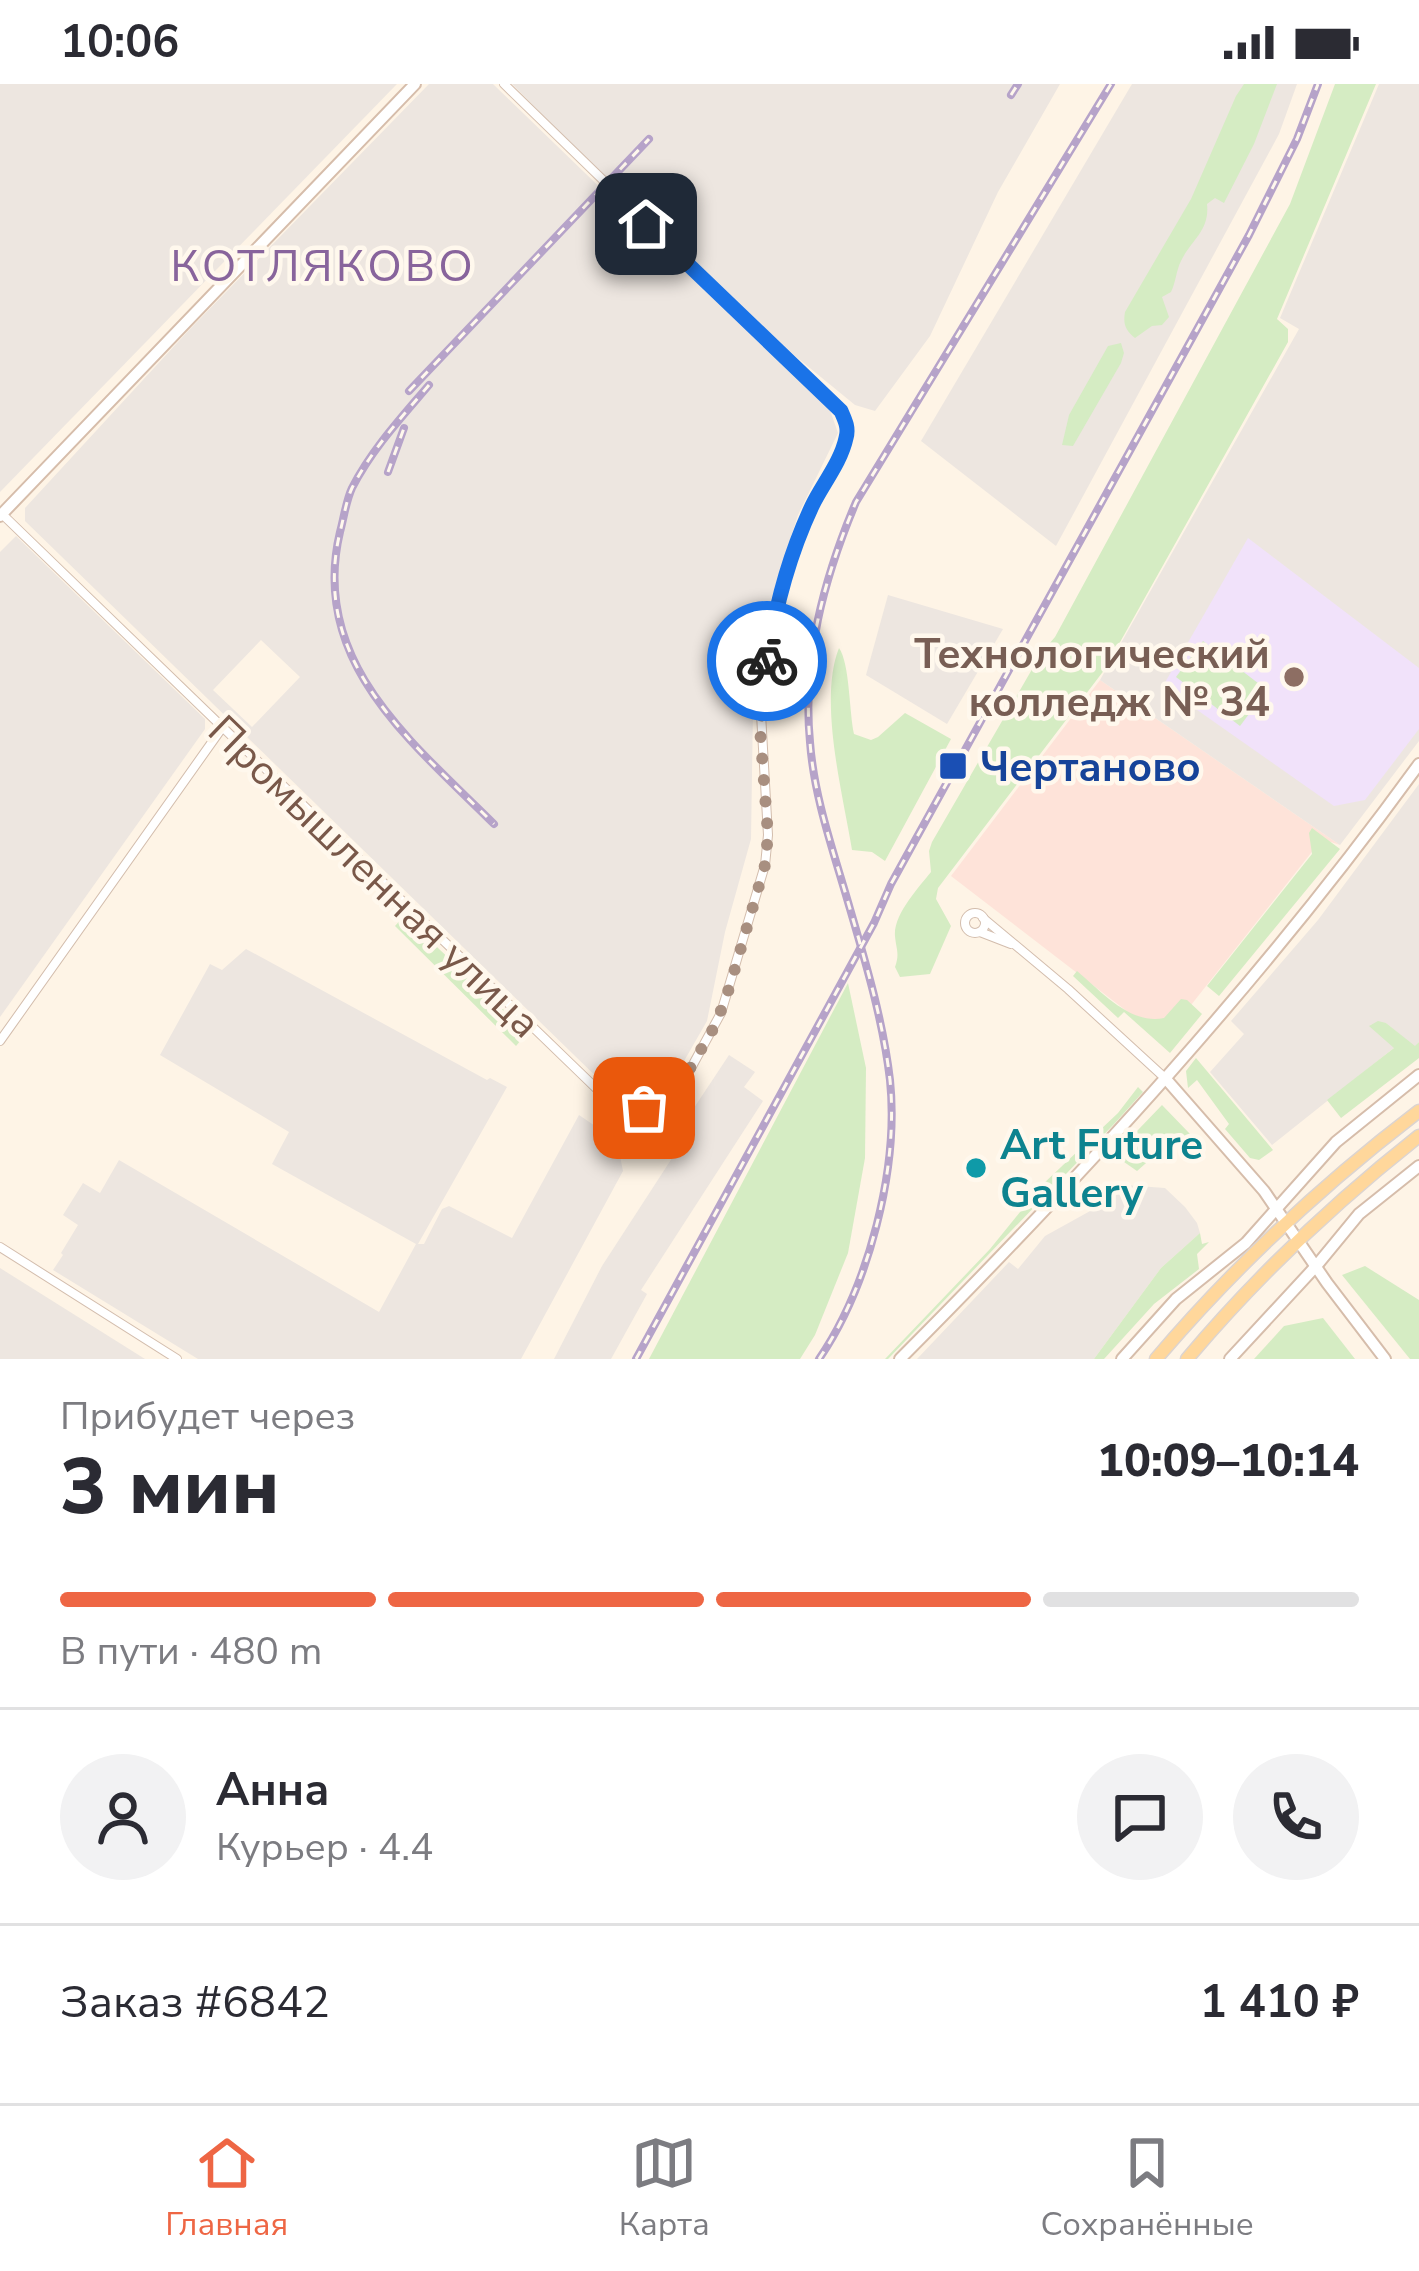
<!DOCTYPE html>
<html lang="ru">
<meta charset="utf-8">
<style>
:root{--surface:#fff;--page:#f2f2f3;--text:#2b2b33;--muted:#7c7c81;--line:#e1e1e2;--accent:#e64}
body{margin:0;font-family:"Nunito Sans",sans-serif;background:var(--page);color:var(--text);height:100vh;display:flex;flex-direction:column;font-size:45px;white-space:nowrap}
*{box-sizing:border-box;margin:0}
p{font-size:39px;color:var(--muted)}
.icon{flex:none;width:66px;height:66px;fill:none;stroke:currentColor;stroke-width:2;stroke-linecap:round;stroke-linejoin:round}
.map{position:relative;height:1275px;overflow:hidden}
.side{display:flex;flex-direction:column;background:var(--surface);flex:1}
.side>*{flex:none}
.pin{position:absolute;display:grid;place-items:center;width:102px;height:102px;color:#fff;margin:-51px;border-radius:24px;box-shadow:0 6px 18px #0006}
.courier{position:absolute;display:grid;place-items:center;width:120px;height:120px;margin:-60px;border:9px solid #1a73e8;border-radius:50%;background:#fff;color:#222;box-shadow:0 3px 15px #0007}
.headline em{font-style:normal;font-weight:800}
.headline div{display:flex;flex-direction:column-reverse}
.headline{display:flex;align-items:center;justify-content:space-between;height:204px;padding:0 60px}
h1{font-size:78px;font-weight:800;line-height:90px}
.bar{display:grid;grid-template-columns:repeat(4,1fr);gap:18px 12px;align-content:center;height:144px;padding:0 60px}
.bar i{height:15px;border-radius:9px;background:var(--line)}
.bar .active{background:var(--accent)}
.bar p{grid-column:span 4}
.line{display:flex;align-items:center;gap:30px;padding:0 60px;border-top:3px solid var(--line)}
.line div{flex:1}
.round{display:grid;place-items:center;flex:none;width:126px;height:126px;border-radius:63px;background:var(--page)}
.status{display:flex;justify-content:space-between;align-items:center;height:84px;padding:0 60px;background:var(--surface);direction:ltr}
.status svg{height:33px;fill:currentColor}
.dock{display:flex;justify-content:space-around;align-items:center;height:168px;border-top:3px solid var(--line);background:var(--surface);font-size:33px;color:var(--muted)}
.dock a{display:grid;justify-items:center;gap:6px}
.dock .active{color:var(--accent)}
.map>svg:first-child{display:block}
</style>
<div class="status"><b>10:06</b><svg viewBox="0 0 49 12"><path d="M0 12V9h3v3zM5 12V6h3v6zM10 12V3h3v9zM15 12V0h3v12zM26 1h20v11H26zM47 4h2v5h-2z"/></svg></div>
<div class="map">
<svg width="1419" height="1275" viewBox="0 0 1419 1275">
<rect width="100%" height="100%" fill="#fef4e6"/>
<polygon fill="#fee3d9" points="1100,596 1340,761 1322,755 1180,935 1146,942 951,792"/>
<g fill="#ede6e0" fill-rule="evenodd">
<polygon points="0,0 397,0 0,408"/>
<path d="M429,0H493L830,326L838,349L798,431L764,537L753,624L751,755L725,848L707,937L676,991L663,1003L645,1012L624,1014L610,1006L25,437V424L189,246ZM261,556L300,593L252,643L213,606Z"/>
<polygon points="512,0 1060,0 998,108 930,252 875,327 855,321 794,271 593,82"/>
<polygon points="1132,0 1297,0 1279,50 1056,462 921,357"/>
<polygon points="1379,0 1419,0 1419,657 1340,761 1100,596 1299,245 1280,234"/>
<polygon points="16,452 205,635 205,645 0,933 0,468"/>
<polygon points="888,511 1003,545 947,640 866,591"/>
<polygon points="1419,700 1419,958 1415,963 1386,939 1370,941 1395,963 1272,1061 1210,988 1244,950 1231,937 1318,836"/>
<polygon points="246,865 487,996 490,994 507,1003 418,1160 424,1160 442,1125 449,1122 512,1154 579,1031 617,1057 623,1087 521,1275 198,1275 53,1186 63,1171 61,1169 78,1141 63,1131 83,1099 100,1109 119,1076 379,1228 416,1160 272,1080 289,1048 160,971 210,880 222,886"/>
<polygon points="729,971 755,988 744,1003 763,1017 641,1206 647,1210 611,1275 554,1275 602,1182 676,1068 670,1062 680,1045"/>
<polygon points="1110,1100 1165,1104 1185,1123 1197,1139 1200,1149 1161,1184 1094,1275 917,1275 1009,1178 1018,1185 1045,1152 1101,1121"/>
<polygon points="0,1184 145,1275 0,1275"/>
</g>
<polygon fill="#f1e2fa" points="1248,454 1419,584 1419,645 1365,716 1334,722 1163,602"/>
<g fill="#d5ecc3">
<path d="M1244,0H1277L1254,60L1224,119L1215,114L1207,120C1210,147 1191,156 1181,177C1176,187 1176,198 1171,208L1162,213L1169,233L1162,241L1152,242L1135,254C1125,246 1123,240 1125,228L1191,115L1236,12Z"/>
<path d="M1335,0H1376L1277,235L1288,245V258L1105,585L938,804L936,815L951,842L930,890L900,893L895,883C900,869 896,865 895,852C893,831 919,803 931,788L929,767L932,758L1042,568L1055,553L1290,120Z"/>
<polygon points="1121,259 1124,269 1121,279 1073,362 1062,361 1069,331 1108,262"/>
<polygon points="1203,557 1267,606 1240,642 1176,593"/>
<path d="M839,564C850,580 849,627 854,650L871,656L878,653L905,629L951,655L885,777L872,768L852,766C843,710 818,617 839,564Z"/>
<polygon points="1312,744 1340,765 1219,912 1207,902 1312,770 1309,749"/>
<polygon points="404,832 525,946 526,950 516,962 395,842"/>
<path d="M1077,887C1101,907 1130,941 1164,934L1181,915L1187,916L1202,930L1170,969L1124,928L1118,934L1073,892Z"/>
<polygon points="848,899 866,984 865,1074 848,1169 815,1251 800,1275 649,1275"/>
<polygon points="1378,937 1386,939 1415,962 1419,958 1419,974 1341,1034 1327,1016 1394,964 1369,942"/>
<polygon points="1196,974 1273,1066 1259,1076 1250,1074 1225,1045 1229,1040 1197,996 1188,1004 1186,987"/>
<polygon points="1138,1003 1143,1008 1115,1039 888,1275 885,1275 990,1165 1042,1101 1118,1029"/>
<polygon points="1162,1021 1190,1050 1178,1058 1170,1058 1137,1087 1114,1071"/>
<polygon points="1200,1149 1202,1160 1209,1158 1197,1170 1199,1185 1154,1220 1104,1275 1094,1275 1161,1184"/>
<polygon points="1365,1182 1419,1216 1419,1275 1410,1275 1342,1191"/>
<polygon points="1323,1234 1355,1275 1254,1275 1284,1242"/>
</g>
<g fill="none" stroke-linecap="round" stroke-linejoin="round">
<g stroke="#d3bdad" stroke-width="10">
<g id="street">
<polyline points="2,430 601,1009 613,1019 632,1025 652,1022 667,1016 684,997 721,929 765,781 768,751 761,630 774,536 785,495 807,434 844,360 847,342 841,327 504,0"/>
<circle cx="975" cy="839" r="10"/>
<polyline points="983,834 1068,905 1166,995"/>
<polyline points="980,848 1011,860"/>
<polyline points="0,957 222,644"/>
<polyline points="0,1163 177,1275"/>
</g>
</g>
<g stroke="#d6bdab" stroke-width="14">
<g id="secondary">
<polyline points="0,432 415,0"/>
<polyline points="1166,995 1264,1107 1327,1199 1385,1275"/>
<path d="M900,1275C1086,1088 1264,894 1419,680"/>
<polyline points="1122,1275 1176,1215 1246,1159 1336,1058 1419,991"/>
<polyline points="1230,1275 1317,1181 1359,1130 1419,1082"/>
</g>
</g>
<g stroke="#dcd4d0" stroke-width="15">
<g id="primary">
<path d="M1156,1275C1235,1182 1322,1101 1419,1027"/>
<path d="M1187,1275C1257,1192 1334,1119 1419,1052"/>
</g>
</g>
<use href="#street" stroke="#fff" stroke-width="8"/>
<use href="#secondary" stroke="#fff" stroke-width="10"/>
<use href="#primary" stroke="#ffd79b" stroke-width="12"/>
<g stroke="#b6a3c9" stroke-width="8">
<g id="rail">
<polyline points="1011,11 1018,0"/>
<path d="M429,301C401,334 372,365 352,404C346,417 344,433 340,448C309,578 412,658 494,740"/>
<polyline points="409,307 649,55"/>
<polyline points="388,388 404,344"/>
<polyline points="636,1275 874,839 891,800 1249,151 1297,55 1318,0"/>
<path d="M819,1275C869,1202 899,1084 890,996C883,936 865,876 848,818C833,766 814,713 810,658C802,575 824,494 856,418L1111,0"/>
</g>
</g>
<use href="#rail" stroke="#fff8ed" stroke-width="3" stroke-dasharray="9" stroke-linecap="butt"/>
</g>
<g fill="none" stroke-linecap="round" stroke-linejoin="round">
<polyline stroke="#a88f80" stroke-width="12" stroke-dasharray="0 21.6" points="644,1024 659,1020 675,1010 716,940 730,902 765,781 768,751 760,645 767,577"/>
<path stroke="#1a73e8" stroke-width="15" d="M646,140L841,327C845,336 849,344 846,354C841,378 822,401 812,422C789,471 775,524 767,577"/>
</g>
<circle fill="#8d6e63" stroke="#fff8ed" stroke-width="4.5" cx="1294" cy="593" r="12"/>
<rect fill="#1a4fb4" stroke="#fff8ed" stroke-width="4.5" x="938" y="667" width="30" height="30" rx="6"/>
<circle fill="#0f9aa8" stroke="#fff8ed" stroke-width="4.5" cx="976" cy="1084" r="12"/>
<g text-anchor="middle" stroke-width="9" stroke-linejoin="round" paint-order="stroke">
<g font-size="42" font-weight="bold" fill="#785e54" stroke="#fff8ed" text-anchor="end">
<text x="1270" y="584">Технологический<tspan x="1270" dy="48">колледж № 34</tspan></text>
</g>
<g font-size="42" font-weight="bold" fill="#164399" stroke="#fff8ed" text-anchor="start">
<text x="980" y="697">Чертаново</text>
</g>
<g font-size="42" fill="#795849" stroke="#fff8ed">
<text transform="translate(375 792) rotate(44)" y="15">Промышленная улица</text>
</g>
<g font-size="42" font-weight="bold" fill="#0d838f" stroke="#fff8ed" text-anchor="start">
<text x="1000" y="1075">Art Future<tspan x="1000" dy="48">Gallery</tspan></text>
</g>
<g font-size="45" letter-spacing="3" fill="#88649c" stroke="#fff8ed">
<text x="323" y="197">КОТЛЯКОВО</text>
</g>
</g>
</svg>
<div class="pin" style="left:644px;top:1024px;background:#ea580c"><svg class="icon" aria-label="bag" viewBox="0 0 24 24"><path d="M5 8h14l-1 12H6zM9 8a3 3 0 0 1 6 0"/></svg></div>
<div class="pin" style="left:646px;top:140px;background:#1f2937"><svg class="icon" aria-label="home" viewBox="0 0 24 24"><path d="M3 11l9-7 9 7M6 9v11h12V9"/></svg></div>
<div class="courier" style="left:767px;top:577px"><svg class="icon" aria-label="bike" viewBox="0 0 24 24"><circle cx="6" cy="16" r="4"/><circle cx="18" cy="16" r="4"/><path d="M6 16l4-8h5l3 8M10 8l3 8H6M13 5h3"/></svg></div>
</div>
<section class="side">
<div class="headline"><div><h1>3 мин</h1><p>Прибудет через</p></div><em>10:09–10:14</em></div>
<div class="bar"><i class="active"></i><i class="active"></i><i class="active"></i><i></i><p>В пути · 480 m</p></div>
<div class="line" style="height:216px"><a class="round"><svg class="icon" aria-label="person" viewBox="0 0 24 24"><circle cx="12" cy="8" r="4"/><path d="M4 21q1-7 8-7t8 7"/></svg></a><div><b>Анна</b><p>Курьер · 4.4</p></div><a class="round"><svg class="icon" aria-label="chat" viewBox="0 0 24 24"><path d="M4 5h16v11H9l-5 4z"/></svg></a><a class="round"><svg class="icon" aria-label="phone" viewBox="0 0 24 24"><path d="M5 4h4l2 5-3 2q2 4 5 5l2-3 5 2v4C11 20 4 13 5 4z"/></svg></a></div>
<div class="line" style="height:156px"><div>Заказ #6842</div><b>1 410 ₽</b></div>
</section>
<nav class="dock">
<a class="active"><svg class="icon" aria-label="home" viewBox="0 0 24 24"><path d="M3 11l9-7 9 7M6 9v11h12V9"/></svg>Главная</a>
<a><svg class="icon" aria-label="map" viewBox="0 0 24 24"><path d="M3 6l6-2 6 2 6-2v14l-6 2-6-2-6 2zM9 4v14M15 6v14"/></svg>Карта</a>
<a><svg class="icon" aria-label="saved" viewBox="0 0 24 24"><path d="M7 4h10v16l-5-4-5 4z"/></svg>Сохранённые</a>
</nav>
